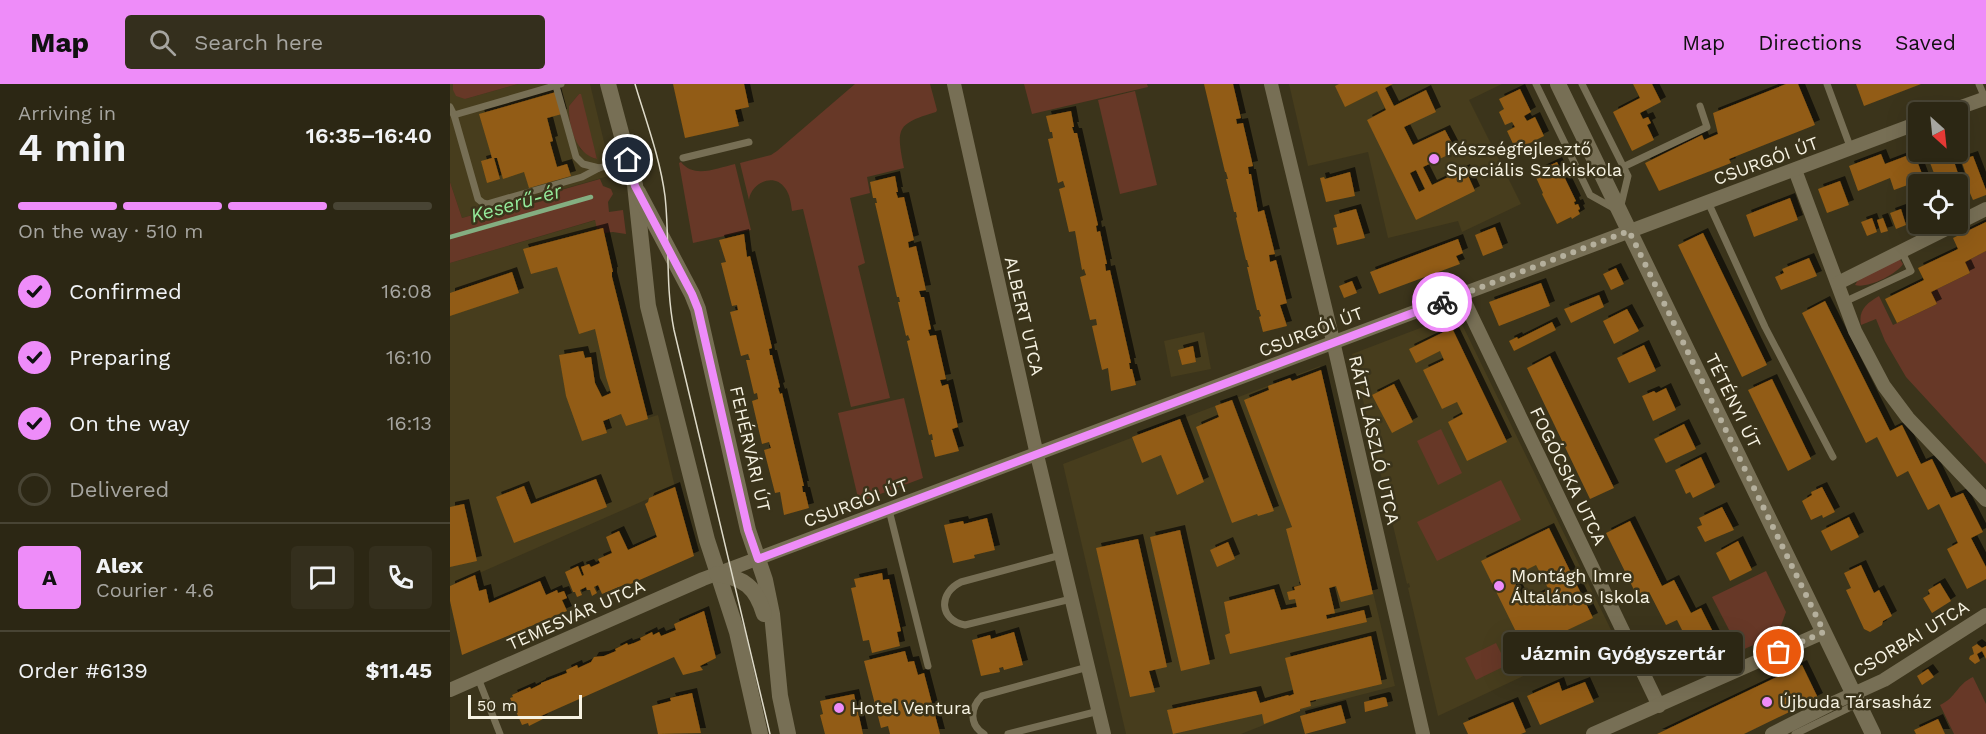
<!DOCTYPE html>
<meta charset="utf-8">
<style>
:root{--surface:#2c2714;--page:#342f1d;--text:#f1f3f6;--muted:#a6a5a0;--line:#484434;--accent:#ee8cf9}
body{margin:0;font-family:"Work Sans",sans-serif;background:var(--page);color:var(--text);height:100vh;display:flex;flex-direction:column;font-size:22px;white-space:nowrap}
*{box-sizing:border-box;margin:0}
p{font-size:20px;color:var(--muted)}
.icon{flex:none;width:33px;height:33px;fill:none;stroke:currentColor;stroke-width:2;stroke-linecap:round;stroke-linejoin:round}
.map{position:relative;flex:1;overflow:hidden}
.drawer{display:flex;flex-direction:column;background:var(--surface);width:450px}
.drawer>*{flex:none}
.needle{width:39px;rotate:153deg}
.tools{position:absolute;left:1458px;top:18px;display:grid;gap:12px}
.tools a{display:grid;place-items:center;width:60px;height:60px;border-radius:6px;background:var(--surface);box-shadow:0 6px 24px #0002,0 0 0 2px var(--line);font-size:30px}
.scale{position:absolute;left:18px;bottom:15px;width:114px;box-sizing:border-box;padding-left:6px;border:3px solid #f7f3e3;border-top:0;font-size:16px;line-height:21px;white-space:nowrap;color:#f7f3e3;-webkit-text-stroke:4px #3b341b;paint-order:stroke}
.pin{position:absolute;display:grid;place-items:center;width:51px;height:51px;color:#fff;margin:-26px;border:3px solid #fff;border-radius:50%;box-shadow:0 2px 6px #0007}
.courier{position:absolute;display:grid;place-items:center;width:60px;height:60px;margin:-30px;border:4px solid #ee8cf9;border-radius:50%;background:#fff;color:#222;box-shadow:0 2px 8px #0007}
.bubble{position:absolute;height:42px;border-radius:6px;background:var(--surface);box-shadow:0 6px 24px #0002,0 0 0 2px var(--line);font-size:20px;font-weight:600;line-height:42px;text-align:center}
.summary em{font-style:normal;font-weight:600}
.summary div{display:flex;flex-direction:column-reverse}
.summary{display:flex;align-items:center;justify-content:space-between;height:102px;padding:0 18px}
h1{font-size:39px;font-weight:600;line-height:45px}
.bar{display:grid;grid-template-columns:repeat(4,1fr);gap:9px 6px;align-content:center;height:72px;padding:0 18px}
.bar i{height:8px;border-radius:4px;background:var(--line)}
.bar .current{background:var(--accent)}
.bar p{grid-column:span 4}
.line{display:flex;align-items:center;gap:15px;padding:0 18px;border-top:2px solid var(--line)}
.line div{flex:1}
.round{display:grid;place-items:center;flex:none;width:63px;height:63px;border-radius:6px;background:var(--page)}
ol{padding:0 18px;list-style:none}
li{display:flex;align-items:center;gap:18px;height:66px}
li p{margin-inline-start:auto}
li .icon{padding:6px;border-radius:50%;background:var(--accent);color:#111;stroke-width:4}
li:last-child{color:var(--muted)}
li i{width:33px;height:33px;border:3px solid var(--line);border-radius:50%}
header{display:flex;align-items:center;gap:36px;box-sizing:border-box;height:84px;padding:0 30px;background:var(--accent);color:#111}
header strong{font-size:28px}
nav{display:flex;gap:33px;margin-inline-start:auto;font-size:21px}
.search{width:420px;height:54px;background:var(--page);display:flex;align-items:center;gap:15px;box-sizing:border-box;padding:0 21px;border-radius:6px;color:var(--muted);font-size:22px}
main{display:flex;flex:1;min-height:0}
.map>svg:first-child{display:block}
</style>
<header>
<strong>Map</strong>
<div class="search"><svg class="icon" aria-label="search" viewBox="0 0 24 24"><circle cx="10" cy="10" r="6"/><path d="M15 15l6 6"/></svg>Search here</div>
<nav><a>Map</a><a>Directions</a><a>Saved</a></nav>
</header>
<main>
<section class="drawer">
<div class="summary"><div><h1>4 min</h1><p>Arriving in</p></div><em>16:35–16:40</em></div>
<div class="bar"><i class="current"></i><i class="current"></i><i class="current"></i><i></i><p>On the way · 510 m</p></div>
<ol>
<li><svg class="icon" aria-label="check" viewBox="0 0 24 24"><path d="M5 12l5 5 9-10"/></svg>Confirmed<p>16:08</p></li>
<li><svg class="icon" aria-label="check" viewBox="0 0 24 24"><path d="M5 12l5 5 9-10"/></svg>Preparing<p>16:10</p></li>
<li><svg class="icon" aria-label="check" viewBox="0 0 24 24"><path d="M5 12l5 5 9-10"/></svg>On the way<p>16:13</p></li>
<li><i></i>Delivered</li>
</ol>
<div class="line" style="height:108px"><b class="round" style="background:var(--accent);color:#111">A</b><div><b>Alex</b><p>Courier · 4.6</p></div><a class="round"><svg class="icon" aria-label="chat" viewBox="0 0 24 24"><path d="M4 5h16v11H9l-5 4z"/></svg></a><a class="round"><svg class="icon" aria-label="phone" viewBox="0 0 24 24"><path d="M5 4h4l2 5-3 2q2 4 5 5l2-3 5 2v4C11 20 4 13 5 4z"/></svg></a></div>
<div class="line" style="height:78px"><div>Order #6139</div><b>$11.45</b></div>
</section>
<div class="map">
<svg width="1536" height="650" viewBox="0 0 1536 650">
<defs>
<filter id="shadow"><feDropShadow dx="5" dy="-5" stdDeviation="0" flood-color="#0009"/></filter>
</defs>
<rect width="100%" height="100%" fill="#3b341b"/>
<g fill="#473d1d" fill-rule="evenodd">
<path d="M0,0H3V6L15,15L68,0H140L162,91L12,134L0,98ZM129,10L147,75L143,74L130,65L120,34L119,22Z"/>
<polygon points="839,0 1052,0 1019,16 1071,120 1012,148 1008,137 938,154 918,68 858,82"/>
<polygon points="146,136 153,144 163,188 162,189 198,334 208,331 225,403 0,502 0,179"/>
<polygon points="1007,230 1163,550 988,632 958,504 960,503 959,499 957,500 902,270"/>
<polygon points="754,248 761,285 721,293 714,257"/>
<polygon points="870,282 945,602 852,626 791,650 676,650 613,380"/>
</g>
<g fill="#673827">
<polygon points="3,0 68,0 15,15 6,12 3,6"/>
<path d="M405,0H480L487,26L486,28C446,40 446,44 454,84L417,93L420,109L400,114L415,179L408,182L440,314L401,323L353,125L342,127C341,120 340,110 335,104C324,88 301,99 299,116L290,79L321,71L327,67Z"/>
<polygon points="574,0 697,0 698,3 582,30"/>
<polygon points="685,7 707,101 670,110 648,16"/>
<path d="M129,10H131L147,75C126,71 118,41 119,22Z"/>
<path d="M231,78C244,95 267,84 285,80L301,146L243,159L229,79Z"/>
<polygon points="150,95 153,102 161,105 163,110 158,118 159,128 173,126 176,150 163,148 154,149 153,144 147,145 145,136 0,179 0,98 12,134"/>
<path d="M1536,167V380L1456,293L1435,257L1426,235L1411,241C1408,226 1417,219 1429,212L1443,241L1487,220L1481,208L1520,189L1515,178Z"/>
<path d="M1449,174L1453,180C1447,190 1417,205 1405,201L1408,196Z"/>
<polygon points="454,314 473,394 409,418 388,329"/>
<polygon points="991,345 1012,389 988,401 967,357"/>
<polygon points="1051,396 1071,436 987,477 967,438"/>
<polygon points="1316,487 1336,528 1328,550 1290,567 1262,513"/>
<polygon points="1046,559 1057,581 1026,596 1015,574"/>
<path d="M1523,593L1536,620V650H1504L1490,621C1507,613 1506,601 1523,593Z"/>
</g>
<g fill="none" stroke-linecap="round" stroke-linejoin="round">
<polyline stroke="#84ae81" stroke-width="4.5" points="0,153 141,113"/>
</g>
<g fill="#925c14" fill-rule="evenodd" filter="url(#shadow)">
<polygon points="223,0 294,0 299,23 285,26 289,42 235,54"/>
<polygon points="754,0 783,0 791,34 786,35 787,40 793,39 803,82 798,83 799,90 801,90 808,128 814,126 825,170 819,171 820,178 826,176 837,219 830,221 837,242 813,248 809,233 811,232 809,226 807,226 797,183 799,183 798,180 797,176 796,176 786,134 787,133 786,128 784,128 776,95 778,95 776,88 775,88"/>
<path d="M889,0H943L935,4L944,22L976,6L986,28L954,43L963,61L995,46L1006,67L973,83L982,101L1015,85L1025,107L966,136L917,36L936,26L927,7L895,23L885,2ZM966,86L975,105L969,108L960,89Z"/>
<polygon points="1183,0 1202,0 1211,18 1190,29 1193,35 1198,33 1201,39 1197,41 1204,56 1182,67 1163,28 1190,14"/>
<polygon points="1336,0 1348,0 1365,41 1279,75 1281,79 1209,107 1195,79 1252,51 1254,56 1268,50 1263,29"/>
<polygon points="1406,0 1471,0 1414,22"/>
<polygon points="1070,5 1081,28 1074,32 1077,37 1085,33 1094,52 1066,66 1057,47 1065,43 1062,38 1055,41 1049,28 1054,25 1049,15"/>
<polygon points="106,8 112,30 97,34 103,57 100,58 107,83 117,80 121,92 79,104 74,88 53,95 47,74 44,74 50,95 37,99 31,77 42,74 29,30"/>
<polygon points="621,27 624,43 622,43 624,49 627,49 648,141 646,142 647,148 650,147 657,180 655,180 656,187 660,186 681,279 679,279 680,285 682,285 686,301 661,307 658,284 652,286 642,242 647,241 646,235 640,236 630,193 636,191 634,185 632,186 625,147 619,148 609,105 615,103 613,97 608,99 598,55 603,54 602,48 600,48 596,32"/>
<polygon points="1464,69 1474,95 1444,106 1440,94 1408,107 1399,82 1431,70 1435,80"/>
<polygon points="1501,69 1511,98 1505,100 1488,100 1479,76"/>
<polygon points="1523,72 1536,106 1536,111 1523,116 1516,100 1519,99 1511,76"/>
<polygon points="1107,78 1126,117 1124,118 1125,121 1128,120 1130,125 1128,126 1130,130 1125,133 1122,135 1121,133 1107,140 1092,110 1093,109 1084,89"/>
<polygon points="900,88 905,112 876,118 870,94 874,93 875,95"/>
<polygon points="445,92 448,108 446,108 448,114 454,113 464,156 458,158 459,164 466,162 476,206 469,207 471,213 474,213 481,245 478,246 480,252 486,251 496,295 490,296 492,302 498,300 508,343 502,345 509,367 485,373 481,356 483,356 482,350 479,351 457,257 460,256 458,251 456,252 448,218 450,218 449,213 447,213 425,119 427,119 426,114 423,114 420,98"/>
<polygon points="1390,97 1399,121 1377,129 1368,105"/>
<polygon points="1340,114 1348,136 1304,153 1296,131"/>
<polygon points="906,125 915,154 887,161 883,144 887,143 884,131"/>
<polygon points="1451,125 1456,141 1446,145 1440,129"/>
<polygon points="1422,134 1427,148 1417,152 1411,138"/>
<polygon points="1433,134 1438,147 1431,149 1427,136"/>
<polygon points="1536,138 1536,167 1515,178 1520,189 1481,208 1487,220 1447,239 1435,215 1474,196 1468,184 1508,165 1503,154"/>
<polygon points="1045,143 1053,164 1033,172 1025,151"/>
<polygon points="153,144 163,188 162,188 162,193 198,335 176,342 171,330 153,337 157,349 132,357 116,312 109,271 133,267 135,274 141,273 145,299 152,313 161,309 156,293 145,245 129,250 107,183 81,190 73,165"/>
<polygon points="1253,149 1317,281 1292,293 1228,161"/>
<polygon points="294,150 297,173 300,172 322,264 319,265 320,271 322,271 330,303 328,304 330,310 332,309 354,402 352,402 353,408 355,408 359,424 334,431 330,408 325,409 314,366 321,364 319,358 312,360 302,317 308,315 307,309 304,310 296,276 300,276 298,270 291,272 280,228 288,226 287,221 282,222 271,179 276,178 269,156"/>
<polygon points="1008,155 1013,169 1006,172 1010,180 929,210 920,188"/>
<polygon points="1359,174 1367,192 1331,206 1325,193 1334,189 1332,185"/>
<polygon points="1166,184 1174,200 1161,206 1153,190"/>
<polygon points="62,188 69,209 0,232 0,209"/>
<polygon points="902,197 907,209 894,214 889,202"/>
<polygon points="1091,199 1100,222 1049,242 1039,218"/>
<polygon points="1149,211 1154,223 1121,239 1114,225"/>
<polygon points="1375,217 1440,347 1452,341 1471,380 1482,375 1501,414 1513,409 1533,448 1521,454 1536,483 1536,495 1517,505 1497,465 1508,459 1489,420 1478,426 1458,387 1447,393 1427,353 1416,359 1352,229"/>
<polygon points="1177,225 1189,247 1164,260 1153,237"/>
<polygon points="1102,238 1106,246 1064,267 1059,257 1067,253 1068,255"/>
<polygon points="1002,244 1057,358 1017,377 998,338 1013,330 1007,318 992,325 973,286 994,276 990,267 966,279 959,265"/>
<polygon points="1194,261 1206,287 1179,299 1167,274"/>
<polygon points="743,262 746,278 732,281 728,266"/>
<polygon points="1100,272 1164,404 1140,415 1077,284"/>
<polygon points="871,286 923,510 891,518 886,502 879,504 885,529 876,531 877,535 914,526 917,538 780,570 775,551 780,549 774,518 824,505 831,526 847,523 845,515 839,516 837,508 845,506 844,503 851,501 836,445 842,443 794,316 819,306 818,302 840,294 842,297"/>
<polygon points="1322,295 1361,375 1338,387 1298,306"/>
<polygon points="944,300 963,338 942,349 922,311"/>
<polygon points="1216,304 1226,326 1203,337 1192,312 1204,307 1206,309"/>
<polygon points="782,316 824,427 808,432 807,430 782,439 746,343 769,333 765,322"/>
<polygon points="730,335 754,398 727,411 711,371 692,379 682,353"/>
<polygon points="1234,340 1246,365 1216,379 1204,355"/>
<polygon points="1251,373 1265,403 1243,414 1240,408 1236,410 1225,386"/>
<polygon points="146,395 157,423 64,459 46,413 74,402 81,420"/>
<polygon points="225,403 244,472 176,502 176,500 152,510 148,501 144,503 147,509 142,512 140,506 137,506 136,503 130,506 132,511 127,513 125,508 123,508 115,488 128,482 132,492 134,491 131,483 139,480 141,483 150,479 148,475 162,469 156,453 169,447 178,466 207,453 195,420 198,418 199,414"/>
<polygon points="1372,403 1385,428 1373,434 1372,431 1361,436 1352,417 1362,411 1361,408"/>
<polygon points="14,420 27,477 0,483 0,423"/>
<polygon points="1272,423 1284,446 1255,458 1247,443 1252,441 1249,434"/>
<polygon points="1399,433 1409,453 1381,467 1371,447"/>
<polygon points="537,434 545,466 524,471 525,474 503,479 494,441 513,437 514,440"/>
<polygon points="1180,437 1212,502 1224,496 1241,529 1251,524 1267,556 1243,568 1227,536 1216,541 1199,508 1188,514 1156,449"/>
<path d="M1099,444L1143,534L1075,566L1031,477ZM1086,481L1099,506L1074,518L1062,493Z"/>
<polygon points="730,446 760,580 731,587 700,453"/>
<polygon points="688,455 717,583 699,587 705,608 680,613 646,464"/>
<polygon points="1288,457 1302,486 1280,497 1266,469"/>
<polygon points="778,458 785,475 767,483 760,466"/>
<polygon points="1411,481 1424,509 1429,506 1442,532 1433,537 1432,541 1420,548 1414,545 1396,506 1401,504 1394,489"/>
<polygon points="432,489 433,496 439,495 451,547 447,548 450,562 422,569 419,556 413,557 401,504 406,503 404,495"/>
<polygon points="25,491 29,507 36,505 39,519 90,497 96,511 107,506 108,509 114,507 117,514 112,516 117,527 12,571 0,517 0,502"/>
<polygon points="1490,499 1501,517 1482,529 1473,514 1480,510 1478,506"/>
<polygon points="254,527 266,574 250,582 253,586 233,591 224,573 91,632 93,635 79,642 78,639 72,641 60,614 63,613 62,611 80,603 81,605 91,600 91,599 117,589 116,586 127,581 128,584 141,578 144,573 154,572 166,567 165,565 177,559 178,561 184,559 191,556 190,554 202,548 203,551 209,548 211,552 226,546 224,540"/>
<polygon points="564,548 573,581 554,586 553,583 549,584 550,588 531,592 522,556 540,551 541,555"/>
<polygon points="921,552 932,600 860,617 861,622 850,625 850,627 814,640 812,630 723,650 717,626 806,607 810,619 838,611 839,612 844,610 835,574"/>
<polygon points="1527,560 1532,564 1536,562 1536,575 1532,567 1527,570 1530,577 1525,580 1519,575 1520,572 1524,570 1522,563"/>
<polygon points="455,567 458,578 464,577 468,591 474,589 490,650 440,650 438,642 431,644 414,577"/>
<polygon points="1352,581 1368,614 1294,650 1207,650"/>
<polygon points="1478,585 1484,593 1472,601 1467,592"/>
<polygon points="1109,598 1112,607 1135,598 1144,618 1090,641 1077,612"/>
<polygon points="242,609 251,649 208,650 202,622 221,617 220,614"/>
<polygon points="404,610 413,650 375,650 370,631 373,630 370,617"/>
<polygon points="934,613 936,614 938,622 915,628 914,618"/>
<polygon points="1063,618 1076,648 1071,650 1018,650 1013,639"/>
<polygon points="891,621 896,639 855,650 850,632"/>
<polygon points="1488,635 1495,650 1466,650 1464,646"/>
</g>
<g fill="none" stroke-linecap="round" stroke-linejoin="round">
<g stroke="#776f55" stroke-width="7">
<polyline points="1086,0 1140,111 1165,125"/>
<polyline points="1132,0 1178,92 1171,121"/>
<polyline points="1377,0 1401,65"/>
<polyline points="1529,0 1535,14"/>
<polyline points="106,2 126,73 133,80 149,84"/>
<polyline points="0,23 4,31 111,0"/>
<polyline points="4,31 28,115 33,119 37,120 132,93 149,84 178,76"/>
<polyline points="233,74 299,58"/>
<polyline points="1173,83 1257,43 1250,22"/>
<polyline points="1258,118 1315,243 1383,373"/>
<polyline points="1394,218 1461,187 1451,166"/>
<polyline points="439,426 478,582"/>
<path d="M611,471L511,498C488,509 489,536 515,541L621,515"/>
<polyline points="28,594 50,650"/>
<path d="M534,650C519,641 520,624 532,612L638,583"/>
<polyline points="558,650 649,627"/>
<polyline points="1345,650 1407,620"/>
</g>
<g stroke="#776f55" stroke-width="14">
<polyline points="504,0 587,371 654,650"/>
<polyline points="821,0 880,244 973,650"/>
<polyline points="1497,28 1536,14"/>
<polyline points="1345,86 1405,247 1434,302 1458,334 1536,416"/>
<polyline points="1508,139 1536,125"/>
<polyline points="1388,199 1506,140"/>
<polyline points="1011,210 1209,622"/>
<polyline points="0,606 253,495 1468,39"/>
<polyline points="1143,650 1374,548"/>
<polyline points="1322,650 1379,621 1434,596 1536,531"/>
</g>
<g stroke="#776f55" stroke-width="16">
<polyline points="158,0 185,101 198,222 257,456 287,548 310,650"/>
<polyline points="1108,0 1423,650"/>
<polyline points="188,108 242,210 248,225 298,446 315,496 322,530 330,612 338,650"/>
<path d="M267,490C294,494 306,503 314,530"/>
</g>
<path stroke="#dedac9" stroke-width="1.5" d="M185,0C196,37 210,74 215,112C220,158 215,200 224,246L320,650"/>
</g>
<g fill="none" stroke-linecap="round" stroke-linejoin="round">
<polyline stroke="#b5b09d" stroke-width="6" stroke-dasharray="0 10.8" points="992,218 1179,147 1374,548 1329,568"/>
<polyline stroke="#ee8cf9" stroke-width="8" points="178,76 185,102 242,210 248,225 298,446 308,475 992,218"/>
</g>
<g fill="#ee8cf9" stroke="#3b341b" stroke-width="2">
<circle cx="984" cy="75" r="6"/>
<circle cx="1049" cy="502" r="6"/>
<circle cx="1317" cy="618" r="6"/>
<circle cx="389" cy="624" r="6"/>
</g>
<g text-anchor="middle" stroke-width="5" stroke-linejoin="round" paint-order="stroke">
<g font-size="18" fill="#f7f3e3" stroke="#3b341b" text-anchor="start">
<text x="996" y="71">Készségfejlesztő<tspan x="996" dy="21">Speciális Szakiskola</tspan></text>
<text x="1061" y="498">Montágh Imre<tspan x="1061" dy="21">Általános Iskola</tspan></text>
<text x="1329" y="624">Újbuda Társasház</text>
<text x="401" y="630">Hotel Ventura</text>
</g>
<g font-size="18" fill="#f7f3e3" stroke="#3b341b">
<text transform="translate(1316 77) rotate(-20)" y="6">CSURGÓI ÚT</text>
<text transform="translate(574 232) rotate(77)" y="6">ALBERT UTCA</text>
<text transform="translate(861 248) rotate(-21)" y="6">CSURGÓI ÚT</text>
<text transform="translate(1283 317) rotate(64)" y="6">TÉTÉNYI ÚT</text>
<text transform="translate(924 356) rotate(77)" y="6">RÁTZ LÁSZLÓ UTCA</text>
<text transform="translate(300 365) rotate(77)" y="6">FEHÉRVÁRI ÚT</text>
<text transform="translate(1118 392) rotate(64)" y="6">FOGÓCSKA UTCA</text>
<text transform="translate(406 419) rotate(-20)" y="6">CSURGÓI ÚT</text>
<text transform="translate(126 531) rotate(-24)" y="6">TEMESVÁR UTCA</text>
<text transform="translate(1461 555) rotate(-31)" y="6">CSORBAI UTCA</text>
</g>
<g font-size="20" font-style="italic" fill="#94ea9a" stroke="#3b341b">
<text transform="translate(66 119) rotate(-16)" y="7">Keserű-ér</text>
</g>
</g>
</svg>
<div class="tools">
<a><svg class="needle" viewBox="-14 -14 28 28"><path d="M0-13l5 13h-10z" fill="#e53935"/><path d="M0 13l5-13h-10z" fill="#a6a5a0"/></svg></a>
<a><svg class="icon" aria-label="locate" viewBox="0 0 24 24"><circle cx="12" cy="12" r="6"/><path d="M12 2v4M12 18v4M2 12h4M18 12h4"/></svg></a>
</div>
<div class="scale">50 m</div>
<div class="pin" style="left:1329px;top:568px;background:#ea580c"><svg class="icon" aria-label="bag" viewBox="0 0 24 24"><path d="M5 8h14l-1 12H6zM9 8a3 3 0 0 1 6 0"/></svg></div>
<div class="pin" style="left:178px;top:76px;background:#1f2937"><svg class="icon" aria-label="home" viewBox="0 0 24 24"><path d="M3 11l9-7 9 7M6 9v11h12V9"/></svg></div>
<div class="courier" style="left:992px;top:218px"><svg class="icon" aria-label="bike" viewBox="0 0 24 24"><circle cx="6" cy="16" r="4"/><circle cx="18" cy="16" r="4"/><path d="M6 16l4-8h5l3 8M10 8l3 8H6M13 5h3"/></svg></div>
<div class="bubble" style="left:1053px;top:548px;width:240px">Jázmin Gyógyszertár</div>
</div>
</main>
